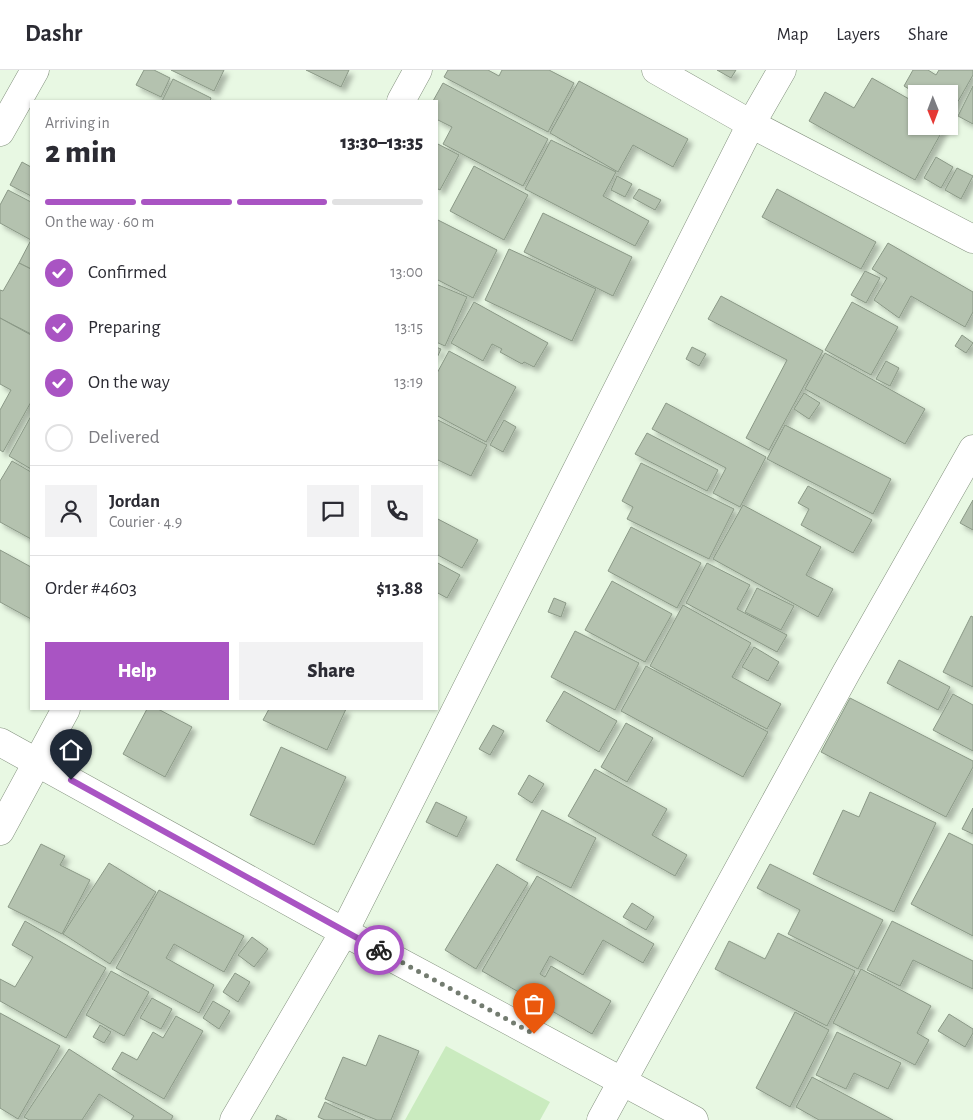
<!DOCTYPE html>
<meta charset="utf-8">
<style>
:root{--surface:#fff;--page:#f2f2f3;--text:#2b2b33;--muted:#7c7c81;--line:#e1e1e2;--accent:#a954c3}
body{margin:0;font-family:"Alegreya Sans",sans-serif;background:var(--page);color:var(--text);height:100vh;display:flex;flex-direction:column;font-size:19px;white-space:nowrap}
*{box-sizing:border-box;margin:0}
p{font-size:16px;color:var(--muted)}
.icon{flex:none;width:28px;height:28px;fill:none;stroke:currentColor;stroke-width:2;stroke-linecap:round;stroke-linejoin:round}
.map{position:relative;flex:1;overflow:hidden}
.drawer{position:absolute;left:30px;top:30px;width:408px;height:610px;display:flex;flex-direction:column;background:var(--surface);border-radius:0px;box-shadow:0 1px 4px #0004}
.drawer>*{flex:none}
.needle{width:32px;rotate:179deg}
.fabs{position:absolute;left:908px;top:15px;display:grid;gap:10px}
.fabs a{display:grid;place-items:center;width:50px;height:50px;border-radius:0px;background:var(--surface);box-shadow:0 1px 4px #0004;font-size:25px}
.pin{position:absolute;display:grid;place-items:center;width:42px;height:42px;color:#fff;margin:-51px -21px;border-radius:50% 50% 50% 0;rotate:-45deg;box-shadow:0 0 5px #0007}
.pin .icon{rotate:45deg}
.courier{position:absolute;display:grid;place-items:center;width:50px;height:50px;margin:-25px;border:4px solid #a954c3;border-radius:50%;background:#fff;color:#222;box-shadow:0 1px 6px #0007}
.summary em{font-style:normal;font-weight:800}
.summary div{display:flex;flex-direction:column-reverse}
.summary{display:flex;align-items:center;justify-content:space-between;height:85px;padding:0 15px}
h1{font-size:32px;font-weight:800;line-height:38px}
.bar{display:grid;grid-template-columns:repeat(4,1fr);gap:8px 5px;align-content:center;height:60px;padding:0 15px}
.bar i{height:6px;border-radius:4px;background:var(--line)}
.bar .on{background:var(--accent)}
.bar p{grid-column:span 4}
.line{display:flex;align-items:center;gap:12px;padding:0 15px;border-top:1px solid var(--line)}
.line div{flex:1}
.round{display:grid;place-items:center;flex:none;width:52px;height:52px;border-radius:0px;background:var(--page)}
ol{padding:0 15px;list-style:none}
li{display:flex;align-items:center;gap:15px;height:55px}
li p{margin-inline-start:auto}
li .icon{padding:5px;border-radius:50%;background:var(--accent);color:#fff;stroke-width:4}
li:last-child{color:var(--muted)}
li i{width:28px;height:28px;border:2px solid var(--line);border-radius:50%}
.button{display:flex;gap:10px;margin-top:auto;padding:10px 15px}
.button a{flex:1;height:58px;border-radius:0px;background:var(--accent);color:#fff;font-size:20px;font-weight:800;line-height:58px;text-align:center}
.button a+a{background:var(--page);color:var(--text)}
header{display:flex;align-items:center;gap:30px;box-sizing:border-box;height:70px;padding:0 25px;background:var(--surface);border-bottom:1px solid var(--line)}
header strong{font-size:24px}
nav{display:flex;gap:28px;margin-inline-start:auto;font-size:18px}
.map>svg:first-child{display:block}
</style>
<header>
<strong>Dashr</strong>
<nav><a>Map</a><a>Layers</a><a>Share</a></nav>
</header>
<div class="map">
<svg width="973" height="1050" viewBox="0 0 973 1050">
<defs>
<filter id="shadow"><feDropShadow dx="4.5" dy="4.5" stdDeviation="2.5" flood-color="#0004"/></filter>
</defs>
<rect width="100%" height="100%" fill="#e8f8e3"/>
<polygon fill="#caebbf" points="446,976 550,1032 540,1050 405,1050"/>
<g fill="#b4c2af" stroke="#8a9886" filter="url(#shadow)">
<polygon points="144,0 154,0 170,8 161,27 136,15"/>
<polygon points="171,0 224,0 214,21"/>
<polygon points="306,0 349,0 341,17"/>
<polygon points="448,0 488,0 499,6 502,0 549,0 574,13 548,62 444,7"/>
<polygon points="717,0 736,0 731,8"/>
<polygon points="913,0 928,0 936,5 939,0 973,0 973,5 952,42 949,40 949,24 917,24 904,16"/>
<polygon points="872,8 916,33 916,56 945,56 915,110 809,51 825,22 854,38"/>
<polygon points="173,9 211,28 210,31 162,31"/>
<polygon points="579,11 688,69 673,97 633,75 618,102 550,63"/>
<polygon points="443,13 548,69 523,116 443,74 452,57 436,49 436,31 433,31"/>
<polygon points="973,16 973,54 958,46"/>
<polygon points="551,70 616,102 603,126 649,151 635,176 525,119"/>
<polygon points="436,73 459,85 440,120 436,118"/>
<polygon points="936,87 953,97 941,118 924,108"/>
<polygon points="22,92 31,97 31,126 10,115"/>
<polygon points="474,96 528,125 504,170 450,141"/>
<polygon points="957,98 973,106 961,129 945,120"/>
<polygon points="617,106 632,114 625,127 611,120"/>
<polygon points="639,119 661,130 655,140 633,128"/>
<polygon points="777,119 876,172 861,199 762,147"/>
<polygon points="8,120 31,132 31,199 19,193 31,170 0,153 0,135"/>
<polygon points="543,143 632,187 613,226 524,182"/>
<polygon points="436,149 497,180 473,228 436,209"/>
<polygon points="888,173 973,222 973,242 965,257 911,226 899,248 874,230 887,208 872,199"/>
<polygon points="509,179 596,219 572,271 485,230"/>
<polygon points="19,193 31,199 31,264 0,248 0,220 3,221"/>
<polygon points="865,201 880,208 866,233 851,225"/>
<polygon points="436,214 467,227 445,276 436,272"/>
<polygon points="721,226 823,281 769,380 746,368 787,290 708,249"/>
<polygon points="474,232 548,273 534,297 524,292 522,294 500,282 502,279 492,274 483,291 451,273"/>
<polygon points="852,232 898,257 871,305 825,280"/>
<polygon points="0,248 31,265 31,332 3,382 0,380 0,340 11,320 0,314"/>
<polygon points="962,265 973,273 966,283 955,276"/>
<polygon points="436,277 441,279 436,290"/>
<polygon points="692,277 706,284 699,296 686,289"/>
<polygon points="449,281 516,317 486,372 436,345 436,305"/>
<polygon points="825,283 925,339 905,374 805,319"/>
<polygon points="886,291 899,298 890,316 876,309"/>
<polygon points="804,323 820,333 809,349 794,339"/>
<polygon points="666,333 766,387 740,437 713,423 726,398 652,359"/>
<polygon points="31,346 31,399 9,386"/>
<polygon points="436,349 487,375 471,406 438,390 436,393"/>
<polygon points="504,350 516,357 503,382 490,375"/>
<polygon points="785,355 891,409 873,444 767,389"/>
<polygon points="647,363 718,400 707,421 635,384"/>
<polygon points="12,391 31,402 31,469 0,452 0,411"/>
<polygon points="641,393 734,439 709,489 627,449 633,437 622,431"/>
<polygon points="808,416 872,450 853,483 801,455 809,439 798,433"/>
<polygon points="973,430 973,460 960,453"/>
<polygon points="743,435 821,477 806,505 833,519 818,547 713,489"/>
<polygon points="436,448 478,470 462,498 436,484"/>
<polygon points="631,457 701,493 677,538 608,501"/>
<polygon points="0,480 31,497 31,549 0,532"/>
<polygon points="436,492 460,505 447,528 436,522"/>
<polygon points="707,493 750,515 737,539 787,565 777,582 686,533"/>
<polygon points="612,511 672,544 645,592 585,560"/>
<polygon points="757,518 794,536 781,560 745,542"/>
<polygon points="554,528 566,533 561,547 548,542"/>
<polygon points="683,535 751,573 732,607 781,634 767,659 650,596"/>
<polygon points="971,546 973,547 973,617 943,602"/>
<polygon points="575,561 639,593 615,640 551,607"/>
<polygon points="754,577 779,592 768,611 742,597"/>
<polygon points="899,590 950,617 938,640 887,613"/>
<polygon points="646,596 768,662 743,707 621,641"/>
<polygon points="564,621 617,651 599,682 546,651"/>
<polygon points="953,624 973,635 973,681 933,660"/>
<polygon points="850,628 973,691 973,697 946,747 821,682"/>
<polygon points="147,639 158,639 192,657 165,707 123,684"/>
<polygon points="269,639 346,639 327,680 263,650"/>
<polygon points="626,653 653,668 627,712 601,697"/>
<polygon points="493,655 504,661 490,685 479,679"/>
<polygon points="281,677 346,707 314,775 250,745"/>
<polygon points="595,699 667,739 652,765 687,785 675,806 568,746"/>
<polygon points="529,705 544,714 532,733 518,724"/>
<polygon points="870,722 936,753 894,842 813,804 843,740 859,747"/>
<polygon points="436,732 467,747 457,767 426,752"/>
<polygon points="973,738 973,764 962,759"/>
<polygon points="542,740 596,768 571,818 516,790"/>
<polygon points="949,763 973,775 973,866 911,834"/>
<polygon points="41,774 65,786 60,795 90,810 62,864 8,837"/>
<polygon points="109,793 156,822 110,894 63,864"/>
<polygon points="497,794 528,813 476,899 445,880"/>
<polygon points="770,794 883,850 858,899 788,864 800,840 757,818"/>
<polygon points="537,806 654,874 643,893 603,870 583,905 550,886 540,904 545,907 551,896 611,931 592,964 482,901"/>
<polygon points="159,820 244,866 224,902 174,874 166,888 214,915 199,943 116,898"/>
<polygon points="632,833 654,847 646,860 623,847"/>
<polygon points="25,851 106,898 66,968 0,931 0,909 15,917 33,887 12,875"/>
<polygon points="892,851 973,891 973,919 913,890 900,916 867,900"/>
<polygon points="778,863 855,901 827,956 715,899 729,871 765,889"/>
<polygon points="252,867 268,879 254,897 238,885"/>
<polygon points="861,899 931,936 917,963 929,970 915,995 833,953"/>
<polygon points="111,901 149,922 124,966 86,945"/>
<polygon points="235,903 250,912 238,932 223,922"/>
<polygon points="152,928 172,939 161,959 140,948"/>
<polygon points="213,931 230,941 219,959 203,948"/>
<polygon points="795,942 829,960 790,1037 756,1018"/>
<polygon points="0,943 60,976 18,1049 0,1038"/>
<polygon points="949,944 973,959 973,963 965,977 938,961"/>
<polygon points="176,946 203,961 164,1029 112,999 122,982 137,990 153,962 163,968"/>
<polygon points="100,955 111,962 104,973 93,967"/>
<polygon points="837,962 901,993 888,1019 854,1003 846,1019 816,1005"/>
<polygon points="379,965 419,981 391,1050 377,1050 325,1029 343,987 366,996"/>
<polygon points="69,979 173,1046 171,1050 131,1050 134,1046 99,1024 82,1050 29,1050 24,1047"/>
<polygon points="812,1007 893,1050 819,1050 796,1037"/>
<polygon points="325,1032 335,1037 365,1050 325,1050 318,1047"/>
<polygon points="277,1045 287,1050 275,1050"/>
</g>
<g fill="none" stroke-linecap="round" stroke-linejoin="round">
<g stroke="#83917e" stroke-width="29">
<g id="minor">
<polyline points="656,0 751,54 973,169"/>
<polyline points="401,31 418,0"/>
<polyline points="0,62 35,0"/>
<polyline points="0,672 344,862 694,1050"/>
<polyline points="0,761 66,639"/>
<polyline points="234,1050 344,862 751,54 782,0"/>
<polyline points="601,1050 846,603 973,379"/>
</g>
</g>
<use href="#minor" stroke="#fff" stroke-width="28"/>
</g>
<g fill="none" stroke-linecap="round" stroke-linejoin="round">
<polyline stroke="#737c70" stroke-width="5" stroke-dasharray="0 9" points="379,880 534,964"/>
<polyline stroke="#a954c3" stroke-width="6" points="71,710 379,880"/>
</g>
</svg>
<div class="fabs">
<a><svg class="needle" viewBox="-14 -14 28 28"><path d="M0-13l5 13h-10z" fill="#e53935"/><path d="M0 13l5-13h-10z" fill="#7c7c81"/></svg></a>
</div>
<div class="pin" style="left:534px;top:964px;background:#ea580c"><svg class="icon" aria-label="bag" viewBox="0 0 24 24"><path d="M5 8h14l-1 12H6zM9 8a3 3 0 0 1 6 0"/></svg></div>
<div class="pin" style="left:71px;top:710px;background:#1f2937"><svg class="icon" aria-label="home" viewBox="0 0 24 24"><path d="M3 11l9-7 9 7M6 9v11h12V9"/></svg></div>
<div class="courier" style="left:379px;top:880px"><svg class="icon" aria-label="bike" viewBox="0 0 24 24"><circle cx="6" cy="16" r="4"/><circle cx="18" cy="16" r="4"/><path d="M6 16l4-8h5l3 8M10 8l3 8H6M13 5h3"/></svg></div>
<section class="drawer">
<div class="summary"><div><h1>2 min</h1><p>Arriving in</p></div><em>13:30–13:35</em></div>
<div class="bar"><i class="on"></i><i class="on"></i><i class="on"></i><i></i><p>On the way · 60 m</p></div>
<ol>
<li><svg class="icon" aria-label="check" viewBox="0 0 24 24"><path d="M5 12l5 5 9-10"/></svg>Confirmed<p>13:00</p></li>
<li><svg class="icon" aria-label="check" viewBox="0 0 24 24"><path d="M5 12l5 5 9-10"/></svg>Preparing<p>13:15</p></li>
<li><svg class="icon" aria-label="check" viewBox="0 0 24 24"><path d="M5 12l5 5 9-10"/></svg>On the way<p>13:19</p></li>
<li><i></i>Delivered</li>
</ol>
<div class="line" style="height:90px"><a class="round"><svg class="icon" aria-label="person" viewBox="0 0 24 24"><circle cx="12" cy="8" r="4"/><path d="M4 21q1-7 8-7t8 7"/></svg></a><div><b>Jordan</b><p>Courier · 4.9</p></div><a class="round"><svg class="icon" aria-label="chat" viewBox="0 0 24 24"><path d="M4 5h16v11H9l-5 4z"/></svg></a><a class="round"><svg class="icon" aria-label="phone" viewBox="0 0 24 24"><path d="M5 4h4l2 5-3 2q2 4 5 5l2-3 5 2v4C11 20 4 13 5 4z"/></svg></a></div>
<div class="line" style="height:65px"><div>Order #4603</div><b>$13.88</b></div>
<div class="button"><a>Help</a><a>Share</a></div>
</section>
</div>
